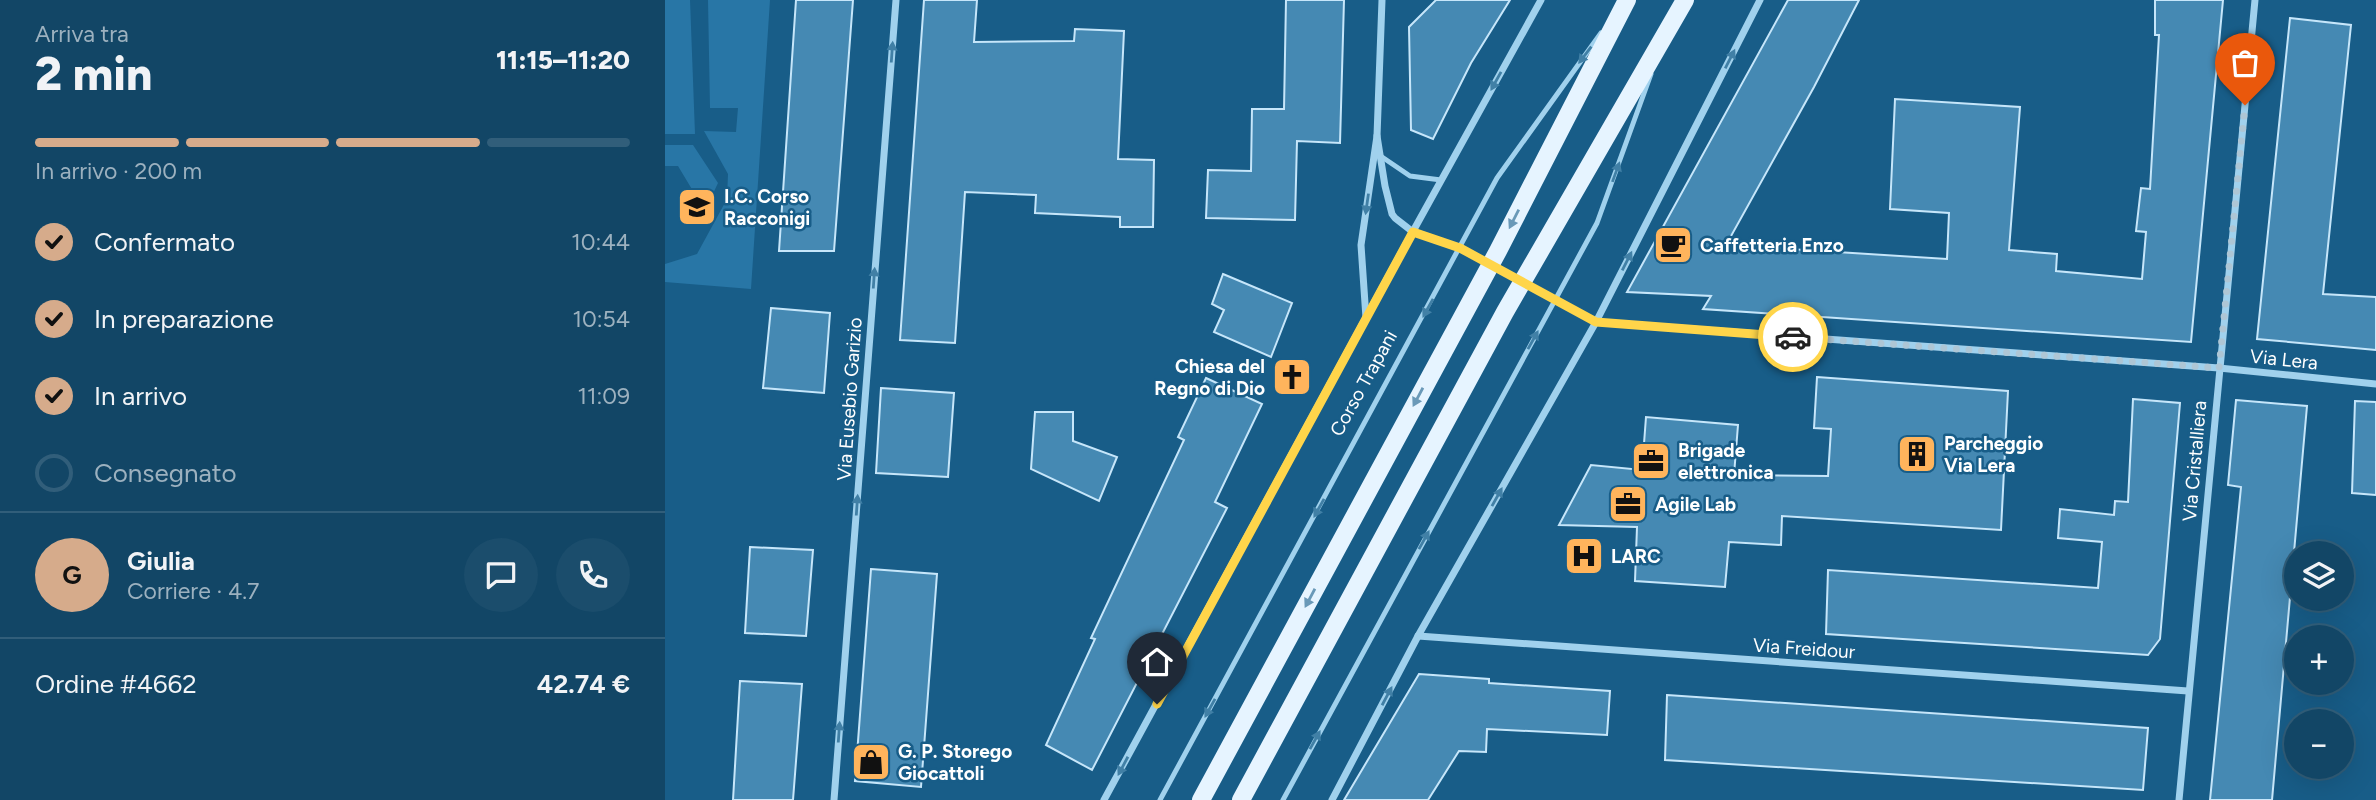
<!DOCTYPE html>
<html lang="it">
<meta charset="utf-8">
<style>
:root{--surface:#124666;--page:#1b4d6c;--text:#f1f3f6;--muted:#9cb1bf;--line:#315e7a;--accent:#d6ab8b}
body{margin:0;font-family:Figtree,sans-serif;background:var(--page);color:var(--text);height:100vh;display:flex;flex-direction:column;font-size:26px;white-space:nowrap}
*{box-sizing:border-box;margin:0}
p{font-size:23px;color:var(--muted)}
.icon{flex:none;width:38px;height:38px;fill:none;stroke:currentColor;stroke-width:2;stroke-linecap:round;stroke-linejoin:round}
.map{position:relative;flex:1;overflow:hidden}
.side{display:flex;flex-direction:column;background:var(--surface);width:665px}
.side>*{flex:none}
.controls{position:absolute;left:1619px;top:541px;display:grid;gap:14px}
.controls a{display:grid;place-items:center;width:70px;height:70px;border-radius:50%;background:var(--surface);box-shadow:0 7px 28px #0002,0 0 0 2px var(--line);font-size:35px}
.pin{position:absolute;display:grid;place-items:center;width:60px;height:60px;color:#fff;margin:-72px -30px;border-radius:50% 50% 50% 0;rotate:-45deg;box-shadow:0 0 7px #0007}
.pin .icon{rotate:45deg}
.courier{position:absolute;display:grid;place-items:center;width:70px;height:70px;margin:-35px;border:5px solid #ffd54a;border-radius:50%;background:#fff;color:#222;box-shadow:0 2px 9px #0007}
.headline em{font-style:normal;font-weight:800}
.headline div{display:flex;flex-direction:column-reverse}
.headline{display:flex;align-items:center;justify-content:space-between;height:119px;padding:0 35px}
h1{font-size:46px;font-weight:800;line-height:52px}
.bar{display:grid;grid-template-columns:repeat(4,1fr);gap:10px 7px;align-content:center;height:84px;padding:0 35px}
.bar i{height:9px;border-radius:5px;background:var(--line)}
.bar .current{background:var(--accent)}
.bar p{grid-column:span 4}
.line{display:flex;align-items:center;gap:18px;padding:0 35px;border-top:2px solid var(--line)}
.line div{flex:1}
.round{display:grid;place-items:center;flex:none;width:74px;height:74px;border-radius:37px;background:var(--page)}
ol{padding:0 35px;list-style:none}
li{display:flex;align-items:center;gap:21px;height:77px}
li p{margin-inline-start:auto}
li .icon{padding:7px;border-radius:50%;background:var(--accent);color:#111;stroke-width:4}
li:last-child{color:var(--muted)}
li i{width:38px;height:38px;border:4px solid var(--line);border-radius:50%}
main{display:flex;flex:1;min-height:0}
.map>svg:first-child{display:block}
</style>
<main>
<section class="side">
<div class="headline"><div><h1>2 min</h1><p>Arriva tra</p></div><em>11:15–11:20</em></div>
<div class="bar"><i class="current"></i><i class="current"></i><i class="current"></i><i></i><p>In arrivo · 200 m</p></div>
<ol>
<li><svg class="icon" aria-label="check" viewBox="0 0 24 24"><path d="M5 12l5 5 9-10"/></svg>Confermato<p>10:44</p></li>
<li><svg class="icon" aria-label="check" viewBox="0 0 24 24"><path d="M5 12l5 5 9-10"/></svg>In preparazione<p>10:54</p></li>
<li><svg class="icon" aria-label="check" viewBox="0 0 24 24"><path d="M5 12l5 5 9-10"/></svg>In arrivo<p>11:09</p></li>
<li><i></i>Consegnato</li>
</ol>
<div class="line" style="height:126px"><b class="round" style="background:var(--accent);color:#111">G</b><div><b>Giulia</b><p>Corriere · 4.7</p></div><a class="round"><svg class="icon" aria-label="chat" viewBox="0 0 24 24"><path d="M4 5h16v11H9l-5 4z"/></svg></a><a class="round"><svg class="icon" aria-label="phone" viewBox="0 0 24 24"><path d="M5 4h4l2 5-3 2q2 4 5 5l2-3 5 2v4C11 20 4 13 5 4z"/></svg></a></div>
<div class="line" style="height:91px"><div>Ordine #4662</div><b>42.74 €</b></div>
</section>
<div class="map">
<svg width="1711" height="800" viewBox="0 0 1711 800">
<rect width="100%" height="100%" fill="#185d88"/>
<g fill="#2876a6">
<polygon points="0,0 25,0 30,134 0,134"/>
<polygon points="43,0 105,0 86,289 0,282 0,264 32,254 62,199 63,174 39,131 71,132 73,108 45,108"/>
<polygon points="0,145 28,145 53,183 34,223 27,225 21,211 34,201 13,166 0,166"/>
</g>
<g fill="#4589b3" stroke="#c6e6fa" stroke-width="2">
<polygon points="131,0 188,0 169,251 114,251"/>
<polygon points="259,0 312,0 309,42 409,41 410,29 459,31 453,159 489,160 488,227 455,227 455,217 370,213 371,195 300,192 290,343 235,340"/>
<polygon points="621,0 679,0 675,143 632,141 630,220 541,218 543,170 586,171 587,109 619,109"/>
<polygon points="771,0 845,0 806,63 768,139 746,130 744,27"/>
<polygon points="1123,0 1194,0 1149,87 1061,245 1282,259 1284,213 1225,209 1230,99 1355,107 1344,250 1392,254 1391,271 1477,279 1481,232 1471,231 1476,188 1485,189 1494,35 1490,35 1490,0 1558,0 1526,342 1038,309 1046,296 962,292"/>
<polygon points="1625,18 1686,25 1658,294 1711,297 1711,350 1592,339"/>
<polygon points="558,274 627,303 606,357 549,332 559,310 547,304"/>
<polygon points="106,308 165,313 159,393 98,388"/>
<polygon points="1152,377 1343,391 1336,530 1117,516 1116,545 1064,542 1060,587 970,581 972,527 894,525 926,465 977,470 981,417 1073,425 1069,475 1163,476 1166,429 1149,428"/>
<polygon points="541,378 597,404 550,502 562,508 427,770 381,745 430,639 426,638 519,440 513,437"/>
<polygon points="216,388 289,393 283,477 211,473"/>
<polygon points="1468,399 1515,403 1495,639 1483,655 1161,634 1163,570 1433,588 1437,542 1393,538 1395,509 1449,515 1450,501 1463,502"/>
<polygon points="1571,400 1642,406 1607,800 1545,800 1576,487 1563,485"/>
<polygon points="1690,401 1711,402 1711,495 1687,493"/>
<polygon points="370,412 408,412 408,441 452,457 434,501 366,469"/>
<polygon points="85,547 148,550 141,636 80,633"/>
<polygon points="206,569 272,574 256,787 190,781"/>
<polygon points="754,674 824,679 824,683 945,691 942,735 822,729 821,752 794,751 763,800 679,800"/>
<polygon points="75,681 137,684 128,800 68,800"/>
<polygon points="1002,695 1483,728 1478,790 1000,760"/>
</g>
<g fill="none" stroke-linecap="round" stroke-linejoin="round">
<g stroke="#a0d1ed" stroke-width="5">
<polyline points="717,157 745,176 776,180"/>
<polyline points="495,800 832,178 936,33"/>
<polyline points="618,800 932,223 986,74"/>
</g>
<g stroke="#a0d1ed" stroke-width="7">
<polyline points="712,136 720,186 727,214 730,218 748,232 795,248 931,322 1554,368 1711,384"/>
<polyline points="701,318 696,245 712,136 717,0"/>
<polyline points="753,636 1523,691"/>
<polyline points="169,800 231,0"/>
<polyline points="439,800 736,253 876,0"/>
<polyline points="667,800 753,636 931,322 1095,0"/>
<polyline points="1514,800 1590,0"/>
</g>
<g stroke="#e6f4ff" stroke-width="18">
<polyline points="536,800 833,251 962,0"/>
<polyline points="576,800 840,312 1020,0"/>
</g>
</g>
<defs><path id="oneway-solid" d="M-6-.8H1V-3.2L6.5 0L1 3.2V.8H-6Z" transform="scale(1.75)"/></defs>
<g fill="#4180a6">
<use href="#oneway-solid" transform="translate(227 52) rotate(-86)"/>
<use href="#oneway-solid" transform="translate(920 55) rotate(127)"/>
<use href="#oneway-solid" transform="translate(1065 59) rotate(-63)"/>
<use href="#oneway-solid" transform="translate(831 81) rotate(119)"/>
<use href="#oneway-solid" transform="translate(951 172) rotate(-70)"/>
<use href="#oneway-solid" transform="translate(702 204) rotate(98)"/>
<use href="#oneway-solid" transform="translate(962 261) rotate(-63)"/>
<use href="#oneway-solid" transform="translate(209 278) rotate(-86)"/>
<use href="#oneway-solid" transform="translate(763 308) rotate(119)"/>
<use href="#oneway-solid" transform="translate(868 340) rotate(-61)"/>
<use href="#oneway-solid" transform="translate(832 497) rotate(-61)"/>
<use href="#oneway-solid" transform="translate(192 505) rotate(-86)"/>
<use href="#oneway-solid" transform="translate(654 508) rotate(119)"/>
<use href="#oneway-solid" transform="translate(759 540) rotate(-61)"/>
<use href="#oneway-solid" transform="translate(722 696) rotate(-62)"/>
<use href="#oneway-solid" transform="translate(545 708) rotate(119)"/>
<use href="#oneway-solid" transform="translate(174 732) rotate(-86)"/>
<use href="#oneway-solid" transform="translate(650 740) rotate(-61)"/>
<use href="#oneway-solid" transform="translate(458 766) rotate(118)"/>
</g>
<g fill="#6a99b8">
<use href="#oneway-solid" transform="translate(849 219) rotate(117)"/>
<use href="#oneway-solid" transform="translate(753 397) rotate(118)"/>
<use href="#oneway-solid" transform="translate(645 598) rotate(118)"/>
</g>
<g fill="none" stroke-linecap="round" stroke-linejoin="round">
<polyline stroke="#aec6d5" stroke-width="7" stroke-dasharray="0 12.6" points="1128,337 1554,368 1580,105"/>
<polyline stroke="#ffd54a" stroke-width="9" points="492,704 748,232 795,248 931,322 1128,337"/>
</g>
<defs>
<g id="school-square" transform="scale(2.0125)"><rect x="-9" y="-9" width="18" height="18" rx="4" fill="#ffb45c" stroke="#185d88"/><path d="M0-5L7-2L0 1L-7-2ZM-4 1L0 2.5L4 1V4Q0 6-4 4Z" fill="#111"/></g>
<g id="cafe-square" transform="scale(2.0125)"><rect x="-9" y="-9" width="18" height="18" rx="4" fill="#ffb45c" stroke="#185d88"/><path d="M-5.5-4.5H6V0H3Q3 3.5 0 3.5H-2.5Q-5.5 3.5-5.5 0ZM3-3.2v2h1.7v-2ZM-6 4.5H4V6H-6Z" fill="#111"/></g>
<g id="church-square" transform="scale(2.0125)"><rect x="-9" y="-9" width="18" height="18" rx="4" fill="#ffb45c" stroke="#185d88"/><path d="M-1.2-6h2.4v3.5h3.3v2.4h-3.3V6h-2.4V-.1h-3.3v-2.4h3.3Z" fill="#111"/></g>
<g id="building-square" transform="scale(2.0125)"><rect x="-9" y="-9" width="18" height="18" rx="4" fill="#ffb45c" stroke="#185d88"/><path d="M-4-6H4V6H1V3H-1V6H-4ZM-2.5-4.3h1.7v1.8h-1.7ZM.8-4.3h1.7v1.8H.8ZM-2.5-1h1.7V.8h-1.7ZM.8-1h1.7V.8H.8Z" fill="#111"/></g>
<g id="office-square" transform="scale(2.0125)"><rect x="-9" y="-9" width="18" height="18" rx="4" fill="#ffb45c" stroke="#185d88"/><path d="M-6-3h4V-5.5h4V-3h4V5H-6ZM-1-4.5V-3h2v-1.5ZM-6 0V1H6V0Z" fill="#111"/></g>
<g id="hospital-square" transform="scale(2.0125)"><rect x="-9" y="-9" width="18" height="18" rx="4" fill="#ffb45c" stroke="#185d88"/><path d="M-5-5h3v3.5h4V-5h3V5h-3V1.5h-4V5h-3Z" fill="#111"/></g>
<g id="shop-square" transform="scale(2.0125)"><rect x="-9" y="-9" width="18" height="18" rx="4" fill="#ffb45c" stroke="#185d88"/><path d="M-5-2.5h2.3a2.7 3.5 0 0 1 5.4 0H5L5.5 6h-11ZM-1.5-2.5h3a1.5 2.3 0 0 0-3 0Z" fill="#111"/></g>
</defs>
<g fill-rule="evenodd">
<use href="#school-square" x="32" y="207"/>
<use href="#cafe-square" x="1008" y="245"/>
<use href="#church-square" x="627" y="377"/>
<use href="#building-square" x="1252" y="454"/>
<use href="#office-square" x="986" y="461"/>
<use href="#office-square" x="963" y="504"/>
<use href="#hospital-square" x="919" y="556"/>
<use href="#shop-square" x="206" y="762"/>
</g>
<g text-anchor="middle" stroke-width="5" stroke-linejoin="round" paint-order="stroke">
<g font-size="19" font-weight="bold" fill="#fff" stroke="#185d88" text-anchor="start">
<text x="59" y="203">I.C. Corso<tspan x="59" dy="22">Racconigi</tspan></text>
<text x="1035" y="252">Caffetteria Enzo</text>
<text x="600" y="373" text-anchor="end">Chiesa del<tspan x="600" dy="22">Regno di Dio</tspan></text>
<text x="1279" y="450">Parcheggio<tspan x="1279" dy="22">Via Lera</tspan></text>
<text x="1013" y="457">Brigade<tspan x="1013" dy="22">elettronica</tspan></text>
<text x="990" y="511">Agile Lab</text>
<text x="946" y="563">LARC</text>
<text x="233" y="758">G. P. Storego<tspan x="233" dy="22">Giocattoli</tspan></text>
</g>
<g font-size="19" fill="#fff" stroke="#185d88">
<text transform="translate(1619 359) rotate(6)" y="7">Via Lera</text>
<text transform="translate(698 383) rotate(-61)" y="7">Corso Trapani</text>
<text transform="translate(184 399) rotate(-86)" y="7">Via Eusebio Garizio</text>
<text transform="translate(1529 461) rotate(-85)" y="7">Via Cristalliera</text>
<text transform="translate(1139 648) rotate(4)" y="7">Via Freidour</text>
</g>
</g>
</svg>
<div class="controls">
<a><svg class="icon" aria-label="layers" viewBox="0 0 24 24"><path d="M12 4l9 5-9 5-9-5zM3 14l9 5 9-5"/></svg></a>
<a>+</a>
<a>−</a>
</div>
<div class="pin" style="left:1580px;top:105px;background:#ea580c"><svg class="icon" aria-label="bag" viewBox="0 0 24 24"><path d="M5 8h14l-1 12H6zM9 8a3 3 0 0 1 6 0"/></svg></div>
<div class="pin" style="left:492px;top:704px;background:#1f2937"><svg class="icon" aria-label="home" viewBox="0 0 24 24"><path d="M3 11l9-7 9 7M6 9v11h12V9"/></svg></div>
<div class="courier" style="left:1128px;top:337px"><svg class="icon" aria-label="car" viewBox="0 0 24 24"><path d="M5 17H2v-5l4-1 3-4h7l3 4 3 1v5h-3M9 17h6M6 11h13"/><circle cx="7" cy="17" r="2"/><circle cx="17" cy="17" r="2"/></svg></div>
</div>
</main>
